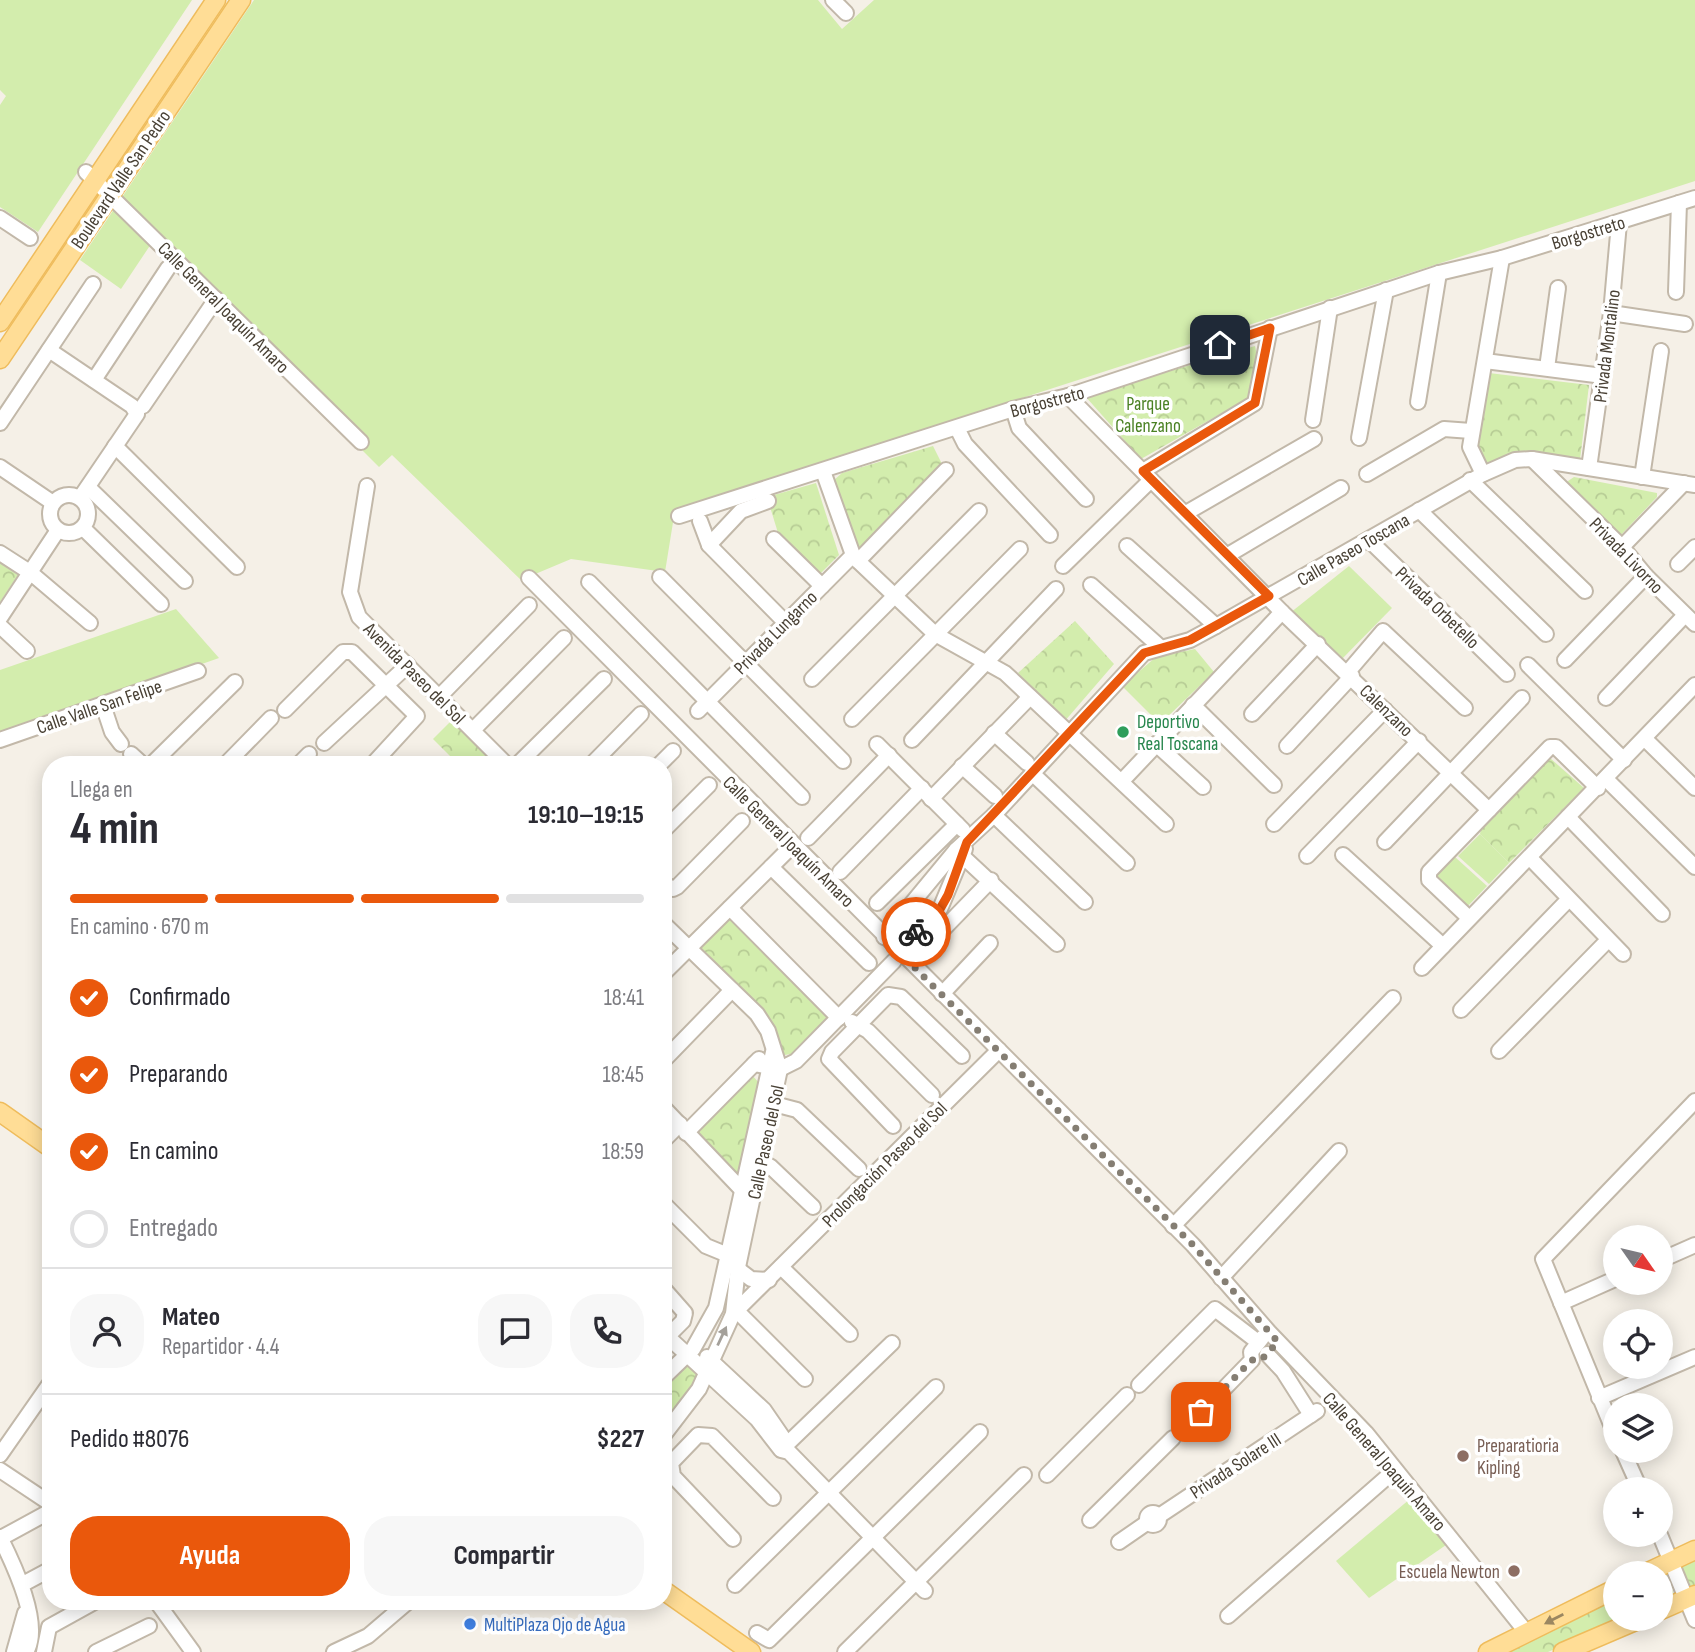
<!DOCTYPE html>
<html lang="es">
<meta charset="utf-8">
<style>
:root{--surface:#fff;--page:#f7f7f7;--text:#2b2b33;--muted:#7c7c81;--line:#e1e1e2;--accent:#ea580c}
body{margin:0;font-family:"Sofia Sans Condensed",sans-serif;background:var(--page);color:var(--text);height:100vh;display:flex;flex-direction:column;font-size:26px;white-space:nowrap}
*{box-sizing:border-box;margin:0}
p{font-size:23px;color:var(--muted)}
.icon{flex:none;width:38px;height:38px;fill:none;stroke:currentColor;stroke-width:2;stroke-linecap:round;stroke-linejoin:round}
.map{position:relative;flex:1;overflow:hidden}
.side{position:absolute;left:42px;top:756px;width:630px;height:854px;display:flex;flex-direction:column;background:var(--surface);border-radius:28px;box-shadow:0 4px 18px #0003}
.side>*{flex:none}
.needle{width:46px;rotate:124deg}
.buttons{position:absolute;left:1603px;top:1225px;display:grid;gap:14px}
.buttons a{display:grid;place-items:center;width:70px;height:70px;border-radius:50%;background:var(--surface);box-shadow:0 4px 18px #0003;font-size:35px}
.pin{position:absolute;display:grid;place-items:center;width:60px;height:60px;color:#fff;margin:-30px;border-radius:14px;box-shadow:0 4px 10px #0006}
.courier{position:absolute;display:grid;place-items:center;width:70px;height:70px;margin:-35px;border:5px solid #ea580c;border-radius:50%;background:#fff;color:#222;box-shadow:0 2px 9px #0007}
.head em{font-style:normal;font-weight:700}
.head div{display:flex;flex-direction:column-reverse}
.head{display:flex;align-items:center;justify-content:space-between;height:119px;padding:0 28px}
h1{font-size:46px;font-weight:700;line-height:52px}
.bar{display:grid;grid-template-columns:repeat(4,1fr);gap:10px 7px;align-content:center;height:84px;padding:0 28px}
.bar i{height:9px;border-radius:5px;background:var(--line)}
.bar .current{background:var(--accent)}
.bar p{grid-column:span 4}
.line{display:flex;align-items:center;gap:18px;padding:0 28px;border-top:2px solid var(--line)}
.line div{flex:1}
.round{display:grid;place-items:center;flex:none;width:74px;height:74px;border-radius:28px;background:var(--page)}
ol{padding:0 28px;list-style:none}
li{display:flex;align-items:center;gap:21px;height:77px}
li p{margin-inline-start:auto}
li .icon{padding:7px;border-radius:50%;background:var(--accent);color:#fff;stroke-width:4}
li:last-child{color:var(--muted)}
li i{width:38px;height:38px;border:4px solid var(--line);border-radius:50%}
.primary-button{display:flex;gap:14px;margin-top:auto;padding:14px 28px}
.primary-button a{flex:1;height:80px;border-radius:28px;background:var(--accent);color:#fff;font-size:28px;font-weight:700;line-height:80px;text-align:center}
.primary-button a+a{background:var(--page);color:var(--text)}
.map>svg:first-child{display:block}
</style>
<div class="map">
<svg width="1695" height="1652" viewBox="0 0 1695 1652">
<defs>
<pattern id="park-crowns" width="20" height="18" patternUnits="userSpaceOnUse" patternTransform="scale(1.75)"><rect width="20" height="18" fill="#d3edad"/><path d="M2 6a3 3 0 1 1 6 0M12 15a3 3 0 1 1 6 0" fill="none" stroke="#b7cc95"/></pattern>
</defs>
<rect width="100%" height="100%" fill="#f5f0e7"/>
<g fill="#d3edad">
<polygon points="0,0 192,0 38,232 0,207 0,105 6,96 0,90"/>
<polygon points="254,0 818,0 842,29 874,0 1695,0 1695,181 675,510 665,572 571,559 521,580 392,455 379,467 153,241 121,289 80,260"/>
<polygon points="1349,566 1392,608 1340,661 1290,613"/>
<polygon points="176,609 219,658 0,735 0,670"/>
<polygon points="1480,834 1509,863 1489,884 1458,856"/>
<polygon points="1455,857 1487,886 1466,908 1434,878"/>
<polygon points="1410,1499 1446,1545 1369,1598 1336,1561"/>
</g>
<g fill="url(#park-crowns)">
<polygon points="1255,346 1259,364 1250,397 1141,459 1085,396"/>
<polygon points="1489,373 1589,385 1580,460 1526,451 1484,464 1476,450"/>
<polygon points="933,446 943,466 857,551 834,488 834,480 842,473"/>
<polygon points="1574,477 1657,493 1657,497 1620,536 1565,483"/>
<polygon points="816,483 839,555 819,575 778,533 767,497"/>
<polygon points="0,563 18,575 0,602"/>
<polygon points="1075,621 1114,664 1064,722 1018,673"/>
<polygon points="1195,649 1214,672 1160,724 1122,686 1156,657"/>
<polygon points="451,721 491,760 493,765 459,765 433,739"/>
<polygon points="1550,758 1584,788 1509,863 1480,834 1481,829"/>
<polygon points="728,919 733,919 830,1018 796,1053 785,1055 779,1050 769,1019 702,951 701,945"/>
<polygon points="752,1075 760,1084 741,1176 738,1177 694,1133"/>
<polygon points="689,1361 700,1375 663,1429 663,1383"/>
<polygon points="1695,1556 1695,1587 1690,1590 1678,1563"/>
<polygon points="1664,1569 1675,1597 1661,1603 1661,1573"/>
<polygon points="1615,1592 1615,1619 1624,1619 1548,1652 1493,1652"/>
</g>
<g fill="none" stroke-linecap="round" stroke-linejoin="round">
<g stroke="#c2b8a9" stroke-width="18">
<g id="minor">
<polyline points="833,0 846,13"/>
<polyline points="86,172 361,442"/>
<polyline points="0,218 30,238"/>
<polyline points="1676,292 1679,203"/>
<polyline points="1611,313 1685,324"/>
<polyline points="49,350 132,406 137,414 80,498"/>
<polyline points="1485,361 1603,376"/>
<polyline points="1547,368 1558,288"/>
<polyline points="94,380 168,268"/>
<polyline points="1068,396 1282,612 1122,781"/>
<polyline points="1418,402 1439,273"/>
<polyline points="143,406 216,299"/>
<polyline points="1013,409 1019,428 1086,499"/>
<polyline points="1313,420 1330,308"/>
<polyline points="0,423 93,284"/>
<polyline points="957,428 965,444 1050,535"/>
<polyline points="1359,438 1386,290"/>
<polyline points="115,446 237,567"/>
<polyline points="1532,459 1622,547 1646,576 1695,624"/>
<polyline points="0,467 53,503"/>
<polyline points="1589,468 1611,313 1619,223"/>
<polyline points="823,471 853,555 858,561 935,634 1005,673 1166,824"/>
<polyline points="1143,471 1255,403 1270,328"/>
<polyline points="1367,474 1444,429 1471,431"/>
<polyline points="1483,474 1470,447 1502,258"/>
<polyline points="1642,477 1661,351"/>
<polyline points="1470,480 1585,591"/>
<polyline points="367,486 350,592 359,617 507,765"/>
<polyline points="88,487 185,581"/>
<circle cx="69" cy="514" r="19"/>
<polyline points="1419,510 1546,634"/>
<polyline points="1186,513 1314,439"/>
<polyline points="679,516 1013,409 1068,396 1439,273 1502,258 1695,198"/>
<polyline points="700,521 709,545 785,622"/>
<polyline points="83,528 161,604"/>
<polyline points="774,539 822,586"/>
<polyline points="1369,540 1507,674"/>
<polyline points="709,545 741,511 768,501"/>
<polyline points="1127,546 1216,626"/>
<polyline points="1622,547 1684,483"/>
<polyline points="0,553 31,573 90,623"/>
<polyline points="1228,555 1341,488"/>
<polyline points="858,561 946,470"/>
<polyline points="1678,564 1695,547"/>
<polyline points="1063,566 1151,480"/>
<polyline points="660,577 843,761"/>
<polyline points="529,578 1193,1245 1269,1332 1366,1433 1527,1633"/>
<polyline points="589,582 802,797"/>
<polyline points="1091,585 1160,647"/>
<polyline points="1282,612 1489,810"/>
<polyline points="0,618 58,530"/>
<polyline points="0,626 27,651"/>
<polyline points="1565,660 1646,576"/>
<polyline points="1528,665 1624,760"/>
<polyline points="1347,673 1383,631 1465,708"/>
<polyline points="812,679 979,511"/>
<polyline points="439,697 529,605"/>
<polyline points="1606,698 1685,615"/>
<polyline points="103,705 112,732 121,744"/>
<polyline points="1193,705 1274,785"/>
<polyline points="285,710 343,652 352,652 417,716 372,765"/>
<polyline points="698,711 853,555"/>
<polyline points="1252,714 1318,644"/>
<polyline points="852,719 1020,549"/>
<polyline points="473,730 564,638"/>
<polyline points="994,733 1027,763"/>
<polyline points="1645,739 1695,788"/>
<polyline points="0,740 198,671"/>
<polyline points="912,740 1056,589"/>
<polyline points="324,743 408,665"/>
<polyline points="877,744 963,830"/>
<polyline points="1156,744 1203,787"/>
<polyline points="1287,746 1352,676"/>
<polyline points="131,754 143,765"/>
<polyline points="151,765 235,682"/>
<polyline points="225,765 271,718"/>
<polyline points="298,765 309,754"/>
<polyline points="517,765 604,679"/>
<polyline points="591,765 641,714"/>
<polyline points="659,765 673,751"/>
<polyline points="962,766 995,796"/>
<polyline points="1032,773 1127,863"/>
<polyline points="1606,779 1695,867"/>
<polyline points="931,799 1030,697"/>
<polyline points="994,815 1085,902"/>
<polyline points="1568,817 1662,914"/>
<polyline points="1274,824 1385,710"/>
<polyline points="663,831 709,785"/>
<polyline points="808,838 889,755"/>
<polyline points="1385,842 1522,698"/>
<polyline points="956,850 1057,944"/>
<polyline points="1343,855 1443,946"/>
<polyline points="1307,856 1419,741"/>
<polyline points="1530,858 1623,954"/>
<polyline points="771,867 869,963"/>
<polyline points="840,872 922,788"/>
<polyline points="663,883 673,889 677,887 742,821"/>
<polyline points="877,903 957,824"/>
<polyline points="730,908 839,1018"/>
<polyline points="1469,918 1429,880 1429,872 1550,747 1556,747 1598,788"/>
<polyline points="663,923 757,1014 768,1031 780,1069 738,1267 733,1314 699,1389 663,1436"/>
<polyline points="884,937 956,850 994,815 1144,653 1190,640 1216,626 1483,474 1515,460 1532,459 1695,485"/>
<polyline points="924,949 991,880"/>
<polyline points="898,951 940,909 965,849"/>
<polyline points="1422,968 1695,685"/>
<polyline points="663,974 786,852"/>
<polyline points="942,994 990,943"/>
<polyline points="1461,1010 1568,900"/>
<polyline points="852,1022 868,1031 932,1095"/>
<polyline points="1499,1051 1608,940"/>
<polyline points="663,1061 732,990"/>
<polyline points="754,1064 780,1069 796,1061 894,961"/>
<polyline points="774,1104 797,1110 859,1169"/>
<polyline points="663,1107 742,1190"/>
<polyline points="893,1126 829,1059 832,1052 888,995 901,997 962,1056"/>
<polyline points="686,1133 759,1059"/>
<polyline points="663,1141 680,1124"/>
<polyline points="761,1161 771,1167 813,1207"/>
<polyline points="663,1203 706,1246 728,1255"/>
<polyline points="1173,1226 1393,998"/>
<polyline points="1661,1260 1695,1245"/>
<polyline points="734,1266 751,1279 769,1280"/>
<polyline points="781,1267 850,1334"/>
<polyline points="1221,1278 1339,1151"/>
<polyline points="663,1288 685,1313 683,1321 663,1341"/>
<polyline points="1561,1303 1615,1279"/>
<polyline points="737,1311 805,1379"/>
<polyline points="733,1314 999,1050"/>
<polyline points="668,1337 757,1419 781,1450 789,1452 925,1591"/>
<polyline points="1267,1354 1283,1371 1311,1415"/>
<polyline points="707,1357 764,1410 786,1442"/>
<polyline points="663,1378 693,1349 716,1308 773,1052"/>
<polyline points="1139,1385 1215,1309 1258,1342"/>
<polyline points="1599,1398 1695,1357"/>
<polyline points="1184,1430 1252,1360 1251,1352 1262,1338"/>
<polyline points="1615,1434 1543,1259 1695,1101"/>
<polyline points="782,1449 892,1343"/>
<polyline points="1623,1451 1640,1489"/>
<polyline points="0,1455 51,1382"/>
<polyline points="0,1470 51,1504"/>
<polyline points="1047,1475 1127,1395"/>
<circle cx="1153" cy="1519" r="6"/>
<polyline points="1159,1516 1317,1411"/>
<polyline points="1090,1520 1173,1438"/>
<polyline points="1660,1535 1695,1620"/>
<path d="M0,1537C13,1563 43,1625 26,1652"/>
<polyline points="1,1538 47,1513"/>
<polyline points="733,1539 673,1476 671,1463 698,1435 712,1436 773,1498"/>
<polyline points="1119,1542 1148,1522"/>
<polyline points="23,1584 51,1569"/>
<polyline points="735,1585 936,1387"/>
<polyline points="156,1601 193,1652"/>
<polyline points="1228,1616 1395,1470"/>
<polyline points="757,1633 769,1640 980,1432"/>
<polyline points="14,1652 25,1613"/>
<polyline points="44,1652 49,1627 96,1601"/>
<polyline points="96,1652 149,1626"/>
<polyline points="334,1652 368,1636 409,1601"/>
<polyline points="845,1652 1024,1475"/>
</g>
</g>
<g stroke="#efbc5c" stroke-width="21">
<g id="major">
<polyline points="0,322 216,0"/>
<polyline points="0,359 241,0"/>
<polyline points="0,1112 51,1148"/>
<polyline points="1646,1573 1695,1550"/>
<polyline points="663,1590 751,1652"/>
<polyline points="1661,1610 1695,1595"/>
<polyline points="1488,1652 1615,1589"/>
<polyline points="1563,1652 1640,1619"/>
</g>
</g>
<use href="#minor" stroke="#fff" stroke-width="14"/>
<use href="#major" stroke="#ffdd96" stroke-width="18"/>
</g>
<defs><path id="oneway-solid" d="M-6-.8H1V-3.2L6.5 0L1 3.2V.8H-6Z" transform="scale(1.75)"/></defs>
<use fill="#a4a09a" href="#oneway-solid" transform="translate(722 1336) rotate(-65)"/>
<use fill="#9b8761" href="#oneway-solid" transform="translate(1554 1619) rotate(153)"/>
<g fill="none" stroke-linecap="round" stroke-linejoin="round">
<polyline stroke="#857e73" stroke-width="7" stroke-dasharray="0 12.6" points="916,932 898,951 1193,1245 1278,1342 1261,1360 1252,1360 1201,1412"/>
<polyline stroke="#ea580c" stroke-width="9" points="916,932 940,909 948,895 967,842 1144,653 1190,640 1269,596 1143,471 1255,403 1270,328 1220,345"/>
</g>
<circle fill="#2e9e5b" stroke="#fff" stroke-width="2.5" cx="1123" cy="732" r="7"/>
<g fill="#8d6e63" stroke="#fff" stroke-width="2.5">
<circle cx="1463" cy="1456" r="7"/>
<circle cx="1514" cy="1571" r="7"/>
</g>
<circle fill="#3f7fe0" stroke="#fff" stroke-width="2.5" cx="470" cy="1624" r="7"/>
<g text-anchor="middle" stroke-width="7" stroke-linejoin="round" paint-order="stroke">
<g font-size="19" fill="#494135" stroke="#fff">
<text transform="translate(120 179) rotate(-56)" y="7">Boulevard Valle San Pedro</text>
<text transform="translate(1588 232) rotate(-17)" y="7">Borgostreto</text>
<text transform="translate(224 307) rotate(45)" y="7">Calle General Joaquín Amaro</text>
<text transform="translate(1606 346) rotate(-83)" y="7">Privada Montalino</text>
<text transform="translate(1047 401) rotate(-15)" y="7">Borgostreto</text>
<text transform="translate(1353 549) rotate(-30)" y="7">Calle Paseo Toscana</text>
<text transform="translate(1627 555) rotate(46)" y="7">Privada Livorno</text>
<text transform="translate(1438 607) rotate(44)" y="7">Privada Orbetello</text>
<text transform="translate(775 632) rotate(-45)" y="7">Privada Lungarno</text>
<text transform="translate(415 673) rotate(45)" y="7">Avenida Paseo del Sol</text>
<text transform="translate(99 706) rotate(-19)" y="7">Calle Valle San Felipe</text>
<text transform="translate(1387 710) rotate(44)" y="7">Calenzano</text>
<text transform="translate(789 841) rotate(45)" y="7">Calle General Joaquín Amaro</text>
<text transform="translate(765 1142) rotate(-78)" y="7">Calle Paseo del Sol</text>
<text transform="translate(884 1164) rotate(-45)" y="7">Prolongación Paseo del Sol</text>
<text transform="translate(1385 1461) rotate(49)" y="7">Calle General Joaquín Amaro</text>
<text transform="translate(1235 1465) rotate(-33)" y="7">Privada Solare III</text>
</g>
<g font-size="19" fill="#4a8123" stroke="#fff">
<text x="1148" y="410">Parque<tspan x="1148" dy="22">Calenzano</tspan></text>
</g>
<g font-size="19" fill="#27864d" stroke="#fff" text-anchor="start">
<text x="1137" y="728">Deportivo<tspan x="1137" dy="22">Real Toscana</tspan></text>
</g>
<g font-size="19" fill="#785e54" stroke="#fff" text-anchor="start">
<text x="1477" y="1452">Preparatioria<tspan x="1477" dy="22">Kipling</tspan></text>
<text x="1500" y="1578" text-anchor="end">Escuela Newton</text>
</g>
<g font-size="19" fill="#366cbe" stroke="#fff" text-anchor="start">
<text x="484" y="1631">MultiPlaza Ojo de Agua</text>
</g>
</g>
</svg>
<div class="buttons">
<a><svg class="needle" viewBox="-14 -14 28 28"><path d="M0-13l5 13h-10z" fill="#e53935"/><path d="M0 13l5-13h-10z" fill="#7c7c81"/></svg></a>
<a><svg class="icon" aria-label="locate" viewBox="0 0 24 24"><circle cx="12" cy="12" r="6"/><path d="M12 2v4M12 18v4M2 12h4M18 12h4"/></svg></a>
<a><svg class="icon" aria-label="layers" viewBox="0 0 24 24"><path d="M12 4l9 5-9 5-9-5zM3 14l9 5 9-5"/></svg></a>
<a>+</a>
<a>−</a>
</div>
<div class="pin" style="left:1201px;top:1412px;background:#ea580c"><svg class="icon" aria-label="bag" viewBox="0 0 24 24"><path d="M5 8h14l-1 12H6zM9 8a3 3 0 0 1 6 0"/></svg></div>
<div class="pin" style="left:1220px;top:345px;background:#1f2937"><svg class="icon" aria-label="home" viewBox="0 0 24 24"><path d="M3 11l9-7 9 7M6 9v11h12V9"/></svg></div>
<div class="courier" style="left:916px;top:932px"><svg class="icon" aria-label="bike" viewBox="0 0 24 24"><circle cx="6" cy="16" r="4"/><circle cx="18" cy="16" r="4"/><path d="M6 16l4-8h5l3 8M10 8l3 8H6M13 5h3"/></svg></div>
<section class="side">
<div class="head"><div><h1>4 min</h1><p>Llega en</p></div><em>19:10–19:15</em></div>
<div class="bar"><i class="current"></i><i class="current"></i><i class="current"></i><i></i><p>En camino · 670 m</p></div>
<ol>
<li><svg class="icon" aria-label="check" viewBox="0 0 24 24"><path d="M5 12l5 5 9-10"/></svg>Confirmado<p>18:41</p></li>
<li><svg class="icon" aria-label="check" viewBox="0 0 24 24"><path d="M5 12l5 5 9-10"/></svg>Preparando<p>18:45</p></li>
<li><svg class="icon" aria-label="check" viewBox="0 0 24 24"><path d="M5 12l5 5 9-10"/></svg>En camino<p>18:59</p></li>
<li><i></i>Entregado</li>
</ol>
<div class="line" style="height:126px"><a class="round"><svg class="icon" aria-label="person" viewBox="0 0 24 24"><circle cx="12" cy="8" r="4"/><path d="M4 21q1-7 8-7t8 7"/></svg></a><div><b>Mateo</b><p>Repartidor · 4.4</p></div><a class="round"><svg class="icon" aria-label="chat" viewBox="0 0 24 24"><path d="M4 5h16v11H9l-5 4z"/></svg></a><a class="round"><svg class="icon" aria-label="phone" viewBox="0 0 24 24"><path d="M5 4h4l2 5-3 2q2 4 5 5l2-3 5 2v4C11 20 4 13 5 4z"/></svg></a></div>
<div class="line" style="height:91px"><div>Pedido #8076</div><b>$227</b></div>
<div class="primary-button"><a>Ayuda</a><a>Compartir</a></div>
</section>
</div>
